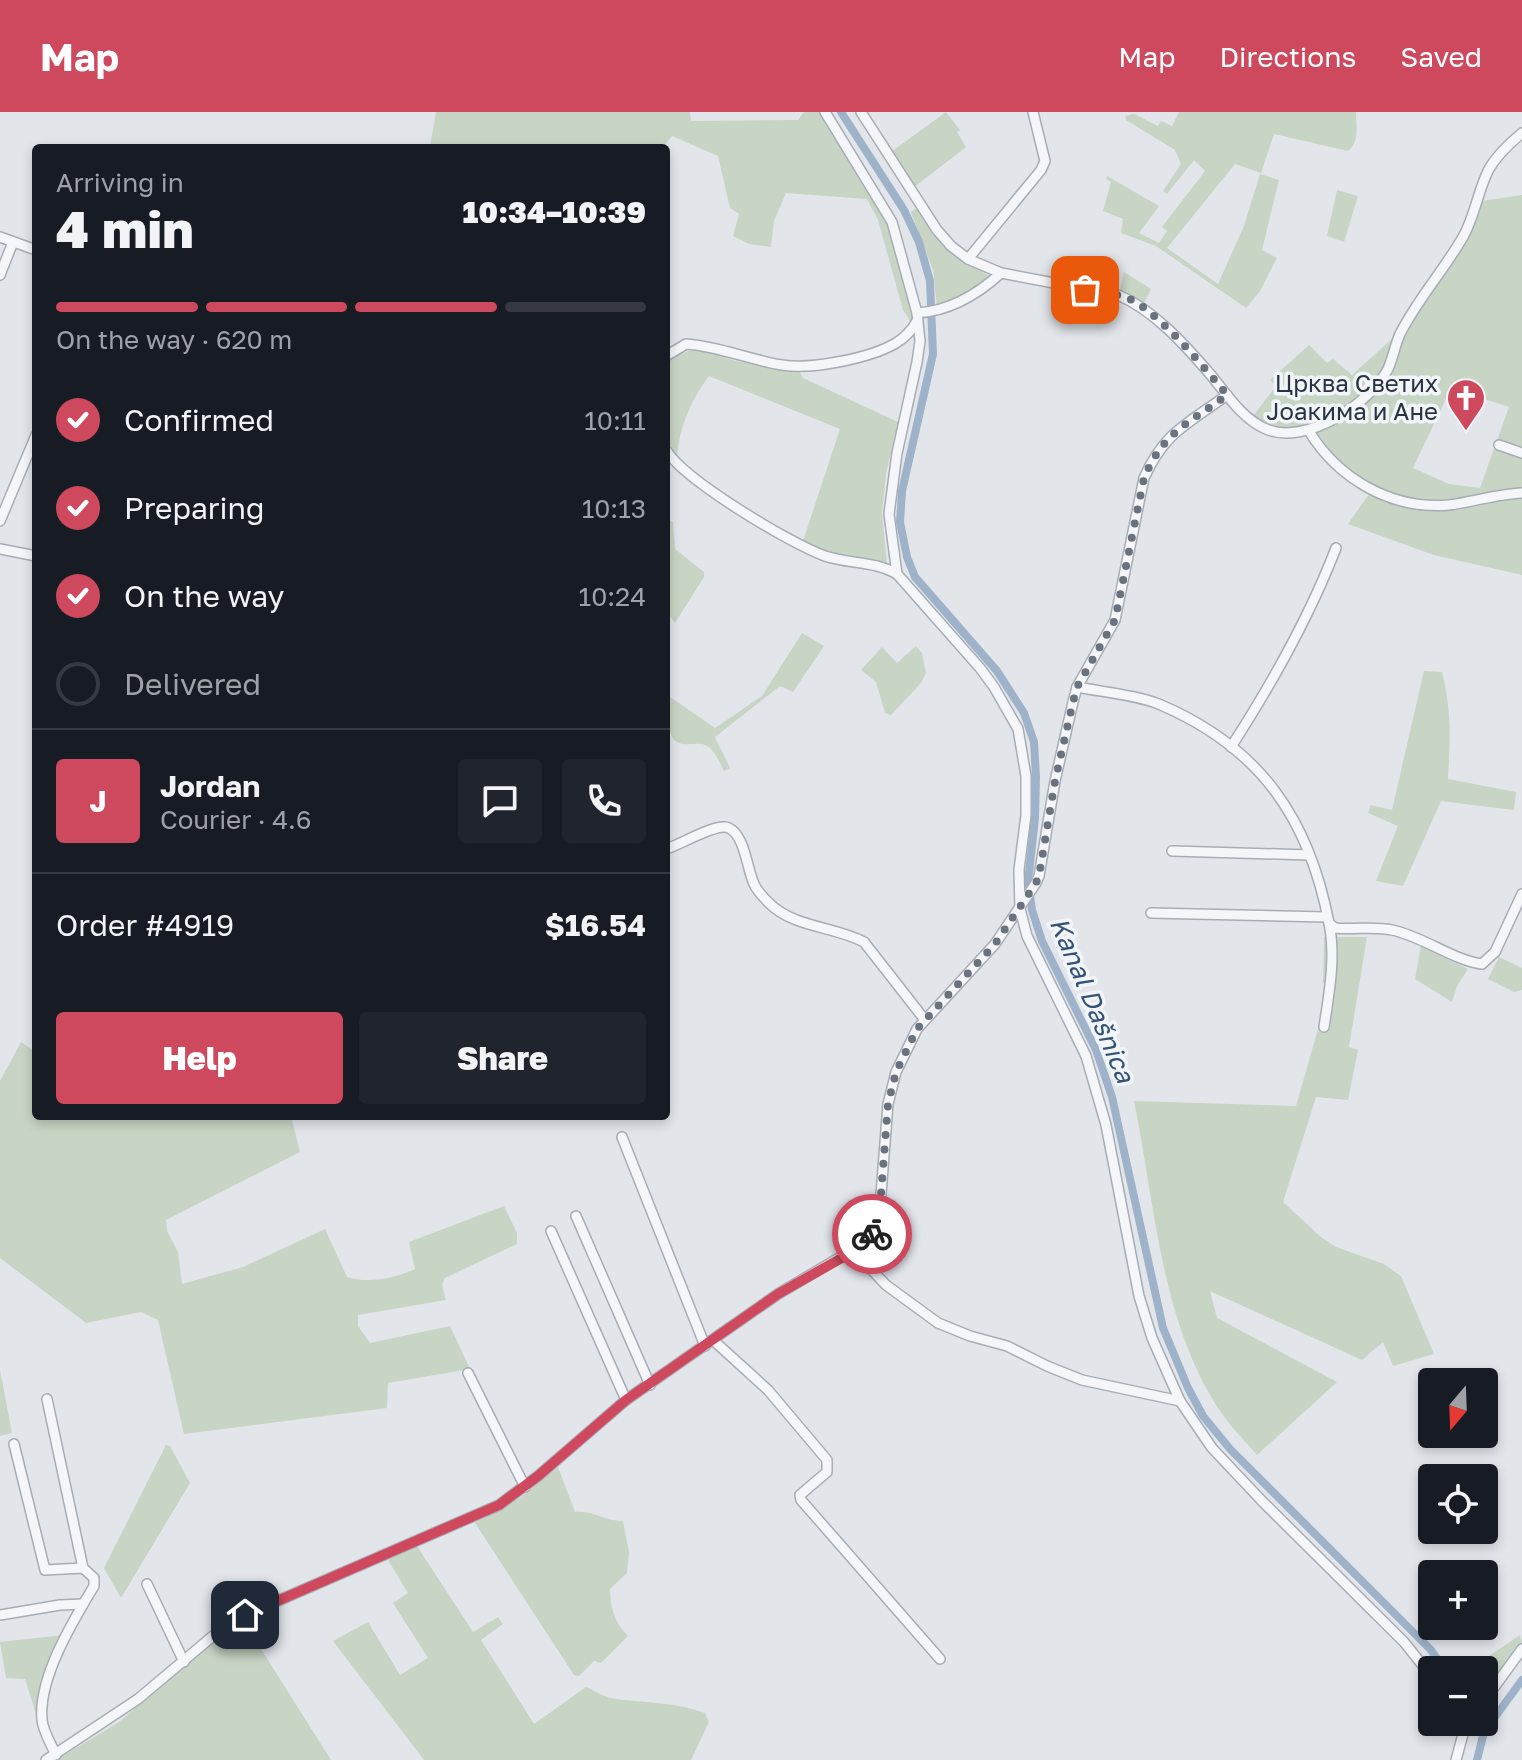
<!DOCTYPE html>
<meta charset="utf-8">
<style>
:root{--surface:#171b24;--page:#20242c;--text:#f1f3f6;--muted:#9ea1a6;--line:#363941;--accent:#ce495d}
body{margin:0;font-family:"Golos Text",sans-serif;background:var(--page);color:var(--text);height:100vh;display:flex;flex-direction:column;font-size:30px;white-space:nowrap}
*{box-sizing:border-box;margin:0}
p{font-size:26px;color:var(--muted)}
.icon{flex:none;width:44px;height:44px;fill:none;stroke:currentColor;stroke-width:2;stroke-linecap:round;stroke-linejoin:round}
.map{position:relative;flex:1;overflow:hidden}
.sheet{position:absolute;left:32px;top:32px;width:638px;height:976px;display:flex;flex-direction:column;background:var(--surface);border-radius:8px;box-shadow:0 4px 12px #0003}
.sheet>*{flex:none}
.needle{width:52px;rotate:199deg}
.fabs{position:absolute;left:1418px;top:1256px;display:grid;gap:16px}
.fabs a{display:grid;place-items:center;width:80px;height:80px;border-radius:8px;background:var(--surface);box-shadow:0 4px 12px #0003;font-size:40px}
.pin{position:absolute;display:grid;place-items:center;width:68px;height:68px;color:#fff;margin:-34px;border-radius:16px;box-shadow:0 4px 12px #0006}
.courier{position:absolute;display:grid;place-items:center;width:80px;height:80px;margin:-40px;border:6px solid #ce495d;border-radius:50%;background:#fff;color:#222;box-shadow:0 2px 10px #0007}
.headline em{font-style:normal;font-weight:800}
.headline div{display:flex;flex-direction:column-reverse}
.headline{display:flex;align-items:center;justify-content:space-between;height:136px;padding:0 24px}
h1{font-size:52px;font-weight:800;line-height:60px}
.bar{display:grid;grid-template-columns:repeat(4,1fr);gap:12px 8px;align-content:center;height:96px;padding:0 24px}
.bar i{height:10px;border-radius:6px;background:var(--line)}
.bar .current{background:var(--accent)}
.bar p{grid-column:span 4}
.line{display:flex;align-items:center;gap:20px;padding:0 24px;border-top:2px solid var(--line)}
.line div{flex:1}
.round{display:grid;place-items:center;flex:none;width:84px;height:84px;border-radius:8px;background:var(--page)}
ol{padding:0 24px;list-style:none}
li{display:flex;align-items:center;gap:24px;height:88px}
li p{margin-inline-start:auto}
li .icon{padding:8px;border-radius:50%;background:var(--accent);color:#fff;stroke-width:4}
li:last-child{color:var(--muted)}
li i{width:44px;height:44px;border:4px solid var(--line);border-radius:50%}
.action{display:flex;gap:16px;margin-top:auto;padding:16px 24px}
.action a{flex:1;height:92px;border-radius:8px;background:var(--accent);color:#fff;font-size:32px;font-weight:800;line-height:92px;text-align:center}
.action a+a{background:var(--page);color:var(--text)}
header{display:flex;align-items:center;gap:48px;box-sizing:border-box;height:112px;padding:0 40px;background:var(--accent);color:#fff}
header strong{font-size:38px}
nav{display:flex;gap:44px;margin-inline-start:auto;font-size:28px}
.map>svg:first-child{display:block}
</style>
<header>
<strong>Map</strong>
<nav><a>Map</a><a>Directions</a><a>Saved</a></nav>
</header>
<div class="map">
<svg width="1522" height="1648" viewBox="0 0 1522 1648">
<rect width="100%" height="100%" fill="#e2e6eb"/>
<g fill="#c8d4c4" fill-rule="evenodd">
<polygon points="436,0 690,0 691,9 798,8 804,0 819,0 889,112 915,207 912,212 903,198 878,108 867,87 786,81 774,109 771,135 749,132 733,124 739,102 730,96 718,44 672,24 662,36 433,36 430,35"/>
<polygon points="946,0 960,18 957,20 966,35 913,76 891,40"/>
<path d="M1179,0H1356C1356,13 1360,30 1348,39L1274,22L1261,61L1235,52L1167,136L1218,172L1244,114L1260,62L1279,68L1262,138L1277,146L1260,179L1246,196L1156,134L1121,121L1123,107L1103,99L1111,70L1106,67L1107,64L1159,94L1139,121L1159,131L1167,119L1162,115L1205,59L1194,48L1167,82L1163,79L1181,52L1175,38L1126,8L1125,4L1134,2L1158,14L1161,9L1172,14Z"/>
<polygon points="1337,78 1358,84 1344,130 1327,124"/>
<path d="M1522,83V463L1434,443L1348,412L1369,382C1407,402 1458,404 1498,388C1445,388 1401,396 1355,363C1340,352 1330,335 1316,325C1304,316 1293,318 1280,317C1270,317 1261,310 1253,304L1276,274L1270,268L1309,233L1327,251L1333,247L1352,263L1395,224H1402L1468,124L1482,89ZM1451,276L1509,295L1480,376L1449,372L1413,356Z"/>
<path d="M917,96L949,138L989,164C980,180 954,189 937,196L933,158L911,100Z"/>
<polygon points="1124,160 1151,177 1144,191 1120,179"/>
<path d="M688,239H704L736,249L799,258L803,266L898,310L886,362L882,402L887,452L822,438L803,429L840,317L709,264C691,288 678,318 677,348C659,329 666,283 666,257L670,247Z"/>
<polygon points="666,406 673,410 675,437 704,460 704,465 675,511 666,499"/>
<path d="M802,521L824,534L793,580L780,574L715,625L730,656L724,659C720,651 714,636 705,633C697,630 687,634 679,631C665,626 666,594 666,582L715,616L762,584Z"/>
<polygon points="916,534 922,541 926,561 921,571 891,603 885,601 876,570 861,558 882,535 897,551"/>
<path d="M1424,559L1442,560C1452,601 1450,626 1448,667L1516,680L1514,698L1441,689L1403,774L1376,769L1398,714L1368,701L1371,693L1392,698Z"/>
<path d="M1324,825H1367L1349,935L1358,938L1348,988L1316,985L1283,1090L1321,1125L1336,1135L1384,1152L1401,1164L1434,1242L1393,1254L1383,1230L1362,1248L1210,1179L1217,1206L1337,1270L1257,1343C1244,1328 1229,1313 1218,1296C1160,1206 1155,1091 1134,989L1296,994L1318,917L1326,918L1334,872L1323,871Z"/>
<polygon points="1421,834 1468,857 1457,874 1452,890 1415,867"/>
<polygon points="1499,845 1522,856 1522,878 1514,880 1488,867"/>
<path d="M21,930L36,940V1004H291L300,1040L166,1108L167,1119L178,1140L182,1172L243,1155L325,1117L347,1165C369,1172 395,1166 415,1157L409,1130L504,1094L517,1121V1132L445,1166L442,1173L446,1188L358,1203V1214L370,1231L450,1214L470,1257L388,1271L387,1296L184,1322L158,1208L141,1200L86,1211L0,1146V969Z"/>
<polygon points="0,1258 12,1321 0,1324"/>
<polygon points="166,1333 170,1334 190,1371 121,1486 104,1456"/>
<path d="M558,1355L575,1400C594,1398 603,1409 623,1409L629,1440L627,1461L610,1477C610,1496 615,1511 628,1524L601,1551L594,1549L579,1564L574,1563L475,1411L521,1385Z"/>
<path d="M417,1434L473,1520L498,1505L503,1512L481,1528L534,1612L586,1575C595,1579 606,1586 616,1587C646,1591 676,1590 705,1601L709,1610L691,1648H424L333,1529L368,1510L400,1563L428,1546L393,1491L408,1481L388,1448Z"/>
<polygon points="244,1510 331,1648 56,1648 119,1610 208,1535"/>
<polygon points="64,1523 41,1583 37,1605 25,1567 6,1566 0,1530"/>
<polygon points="1520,1523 1522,1530 1484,1579 1484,1558 1468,1558"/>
</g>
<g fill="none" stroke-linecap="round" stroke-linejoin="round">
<g stroke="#9eb3ca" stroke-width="8">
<polyline points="841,0 904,98 919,130 930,169 933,242 902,379 900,410 907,445 915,465 997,559 1024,601 1034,630 1036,665 1035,706 1028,770 1032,798 1042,829 1096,938 1112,985 1163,1216 1188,1276 1203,1304 1230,1337 1431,1538 1445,1558"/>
<polyline points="1477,1648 1484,1620 1522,1568"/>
</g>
<g stroke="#a7adb5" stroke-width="12">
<g id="street">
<polyline points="825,0 892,110 917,201 920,229 917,250 897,341 889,402 897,462 980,556 994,575 1018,617 1026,664 1026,703 1019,758 1020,797 1027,824 1086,944 1106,1013 1139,1184 1152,1226 1180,1289 1212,1336 1262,1389 1404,1530 1432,1565"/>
<path d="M861,0L937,118L951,134L968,147L1001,161L1118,183C1154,198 1185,233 1210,262C1226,281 1242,307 1266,317C1305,334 1370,292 1388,257C1393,246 1395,233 1400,222C1417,188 1444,158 1463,125C1475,104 1478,78 1489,57C1497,43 1510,31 1522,21"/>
<polyline points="0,125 36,138"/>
<polyline points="968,147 1041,58 1045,49 1033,0"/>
<polyline points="0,163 13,130"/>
<path d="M917,201C950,199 977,183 1001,161"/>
<path d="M666,244L686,232C718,234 750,248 782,253C811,258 871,246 896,231C906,225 912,218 917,209"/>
<path d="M1309,319C1338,367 1392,398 1449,393C1473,390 1497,382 1522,381"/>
<polyline points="1499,333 1522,341"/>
<path d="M666,338C684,368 791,432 825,444C849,452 875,449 897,462"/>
<polyline points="0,409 36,323"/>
<polyline points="0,437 36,444"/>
<path d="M1077,575C1102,580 1138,583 1161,593C1261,636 1309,707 1329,811C1336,845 1329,882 1324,915"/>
<path d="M1231,635C1271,573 1309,506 1336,436"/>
<path d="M666,737C680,733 717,710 729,716C745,724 747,757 754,772C757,779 763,785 769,791C794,816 834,814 864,830L925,908"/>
<polyline points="1172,739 1309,743"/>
<polyline points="1151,801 1327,805"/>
<path d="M1329,811L1335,816C1354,818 1374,814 1392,818C1422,824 1455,849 1482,852L1495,840L1522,782"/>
<polyline points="622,1025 705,1234"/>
<polyline points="576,1104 650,1273"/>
<polyline points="551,1119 626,1288"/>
<polyline points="854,1139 886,1173 938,1211 970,1224 1007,1234 1047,1254 1082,1268 1180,1289"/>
<polyline points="713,1228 768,1278 827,1348 827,1360 800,1383 801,1388 940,1547"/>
<polyline points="468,1261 525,1375"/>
<polyline points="47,1287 83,1456"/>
<path d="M14,1332L45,1458L83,1456L94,1466V1474C73,1509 38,1566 42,1608C43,1619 51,1632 56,1643"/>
<polyline points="147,1472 184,1550"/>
<polyline points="0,1503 60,1493 83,1492"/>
<polyline points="1484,1589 1522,1537"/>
<path d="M46,1648L138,1587L220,1518L245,1503L499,1393L538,1364L626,1288L778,1182L866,1130L879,1108L888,992L896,960L917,917L995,832L1036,771L1039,764L1055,669L1073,590L1077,575L1115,508L1144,366C1165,319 1188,312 1227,283"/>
<polyline points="1456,1648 1463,1622 1459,1610"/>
</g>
</g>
<use href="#street" stroke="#f5f6f9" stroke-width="9"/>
</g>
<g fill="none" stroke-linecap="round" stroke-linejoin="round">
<path stroke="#6a727e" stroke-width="8" stroke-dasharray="0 14.4" d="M872,1122L879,1108L888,992L896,960L917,917L995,832L1036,771L1039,764L1055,669L1073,590L1077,575L1115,508L1144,366C1164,319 1188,312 1227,283C1206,257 1162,205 1134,189C1119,181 1101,181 1085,178"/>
<polyline stroke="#ce495d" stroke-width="10" points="245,1503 499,1393 538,1364 626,1288 778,1182 854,1139 872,1122"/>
</g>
<defs>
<g id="church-pin" transform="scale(2)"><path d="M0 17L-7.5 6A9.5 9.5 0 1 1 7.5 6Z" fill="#ce495d" stroke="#f2f5f8"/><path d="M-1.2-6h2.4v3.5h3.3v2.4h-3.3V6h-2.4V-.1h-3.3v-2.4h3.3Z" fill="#fff"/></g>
</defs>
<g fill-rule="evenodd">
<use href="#church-pin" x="1466" y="286"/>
</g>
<g text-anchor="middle" stroke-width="7" stroke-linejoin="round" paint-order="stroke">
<g font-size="24" fill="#2a3343" stroke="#f2f5f8" text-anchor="end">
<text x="1438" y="280">Црква Светих<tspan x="1438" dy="28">Јоакима и Ане</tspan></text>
</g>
<g font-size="26" font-style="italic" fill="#345277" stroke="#f2f5f8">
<text transform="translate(1092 888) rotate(67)" y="9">Kanal Dašnica</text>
</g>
</g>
</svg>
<div class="fabs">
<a><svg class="needle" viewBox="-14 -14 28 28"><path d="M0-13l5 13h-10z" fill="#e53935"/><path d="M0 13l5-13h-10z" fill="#9ea1a6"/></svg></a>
<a><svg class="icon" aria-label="locate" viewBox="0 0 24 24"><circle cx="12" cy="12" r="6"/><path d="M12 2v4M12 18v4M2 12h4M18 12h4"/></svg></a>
<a>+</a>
<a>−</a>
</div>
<div class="pin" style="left:1085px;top:178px;background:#ea580c"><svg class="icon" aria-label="bag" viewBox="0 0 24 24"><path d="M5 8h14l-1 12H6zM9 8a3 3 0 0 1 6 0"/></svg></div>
<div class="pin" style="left:245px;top:1503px;background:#1f2937"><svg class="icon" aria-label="home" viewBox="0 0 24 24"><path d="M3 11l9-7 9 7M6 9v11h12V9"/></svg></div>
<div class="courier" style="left:872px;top:1122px"><svg class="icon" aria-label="bike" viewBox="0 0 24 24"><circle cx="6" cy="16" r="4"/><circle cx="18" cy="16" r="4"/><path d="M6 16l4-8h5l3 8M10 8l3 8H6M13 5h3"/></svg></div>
<section class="sheet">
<div class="headline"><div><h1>4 min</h1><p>Arriving in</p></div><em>10:34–10:39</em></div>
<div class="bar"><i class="current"></i><i class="current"></i><i class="current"></i><i></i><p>On the way · 620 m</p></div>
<ol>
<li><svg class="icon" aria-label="check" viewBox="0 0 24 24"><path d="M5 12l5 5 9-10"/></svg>Confirmed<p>10:11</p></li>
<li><svg class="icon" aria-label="check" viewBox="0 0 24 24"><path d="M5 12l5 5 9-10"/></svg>Preparing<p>10:13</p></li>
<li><svg class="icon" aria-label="check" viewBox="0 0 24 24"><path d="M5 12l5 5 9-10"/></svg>On the way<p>10:24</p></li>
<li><i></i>Delivered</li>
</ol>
<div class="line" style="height:144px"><b class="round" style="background:var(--accent);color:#fff">J</b><div><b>Jordan</b><p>Courier · 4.6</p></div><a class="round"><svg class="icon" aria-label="chat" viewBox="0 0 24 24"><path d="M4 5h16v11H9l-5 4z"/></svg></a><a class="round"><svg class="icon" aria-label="phone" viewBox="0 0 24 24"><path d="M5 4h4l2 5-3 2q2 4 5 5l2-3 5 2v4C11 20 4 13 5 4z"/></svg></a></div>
<div class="line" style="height:104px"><div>Order #4919</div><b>$16.54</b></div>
<div class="action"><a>Help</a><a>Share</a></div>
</section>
</div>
